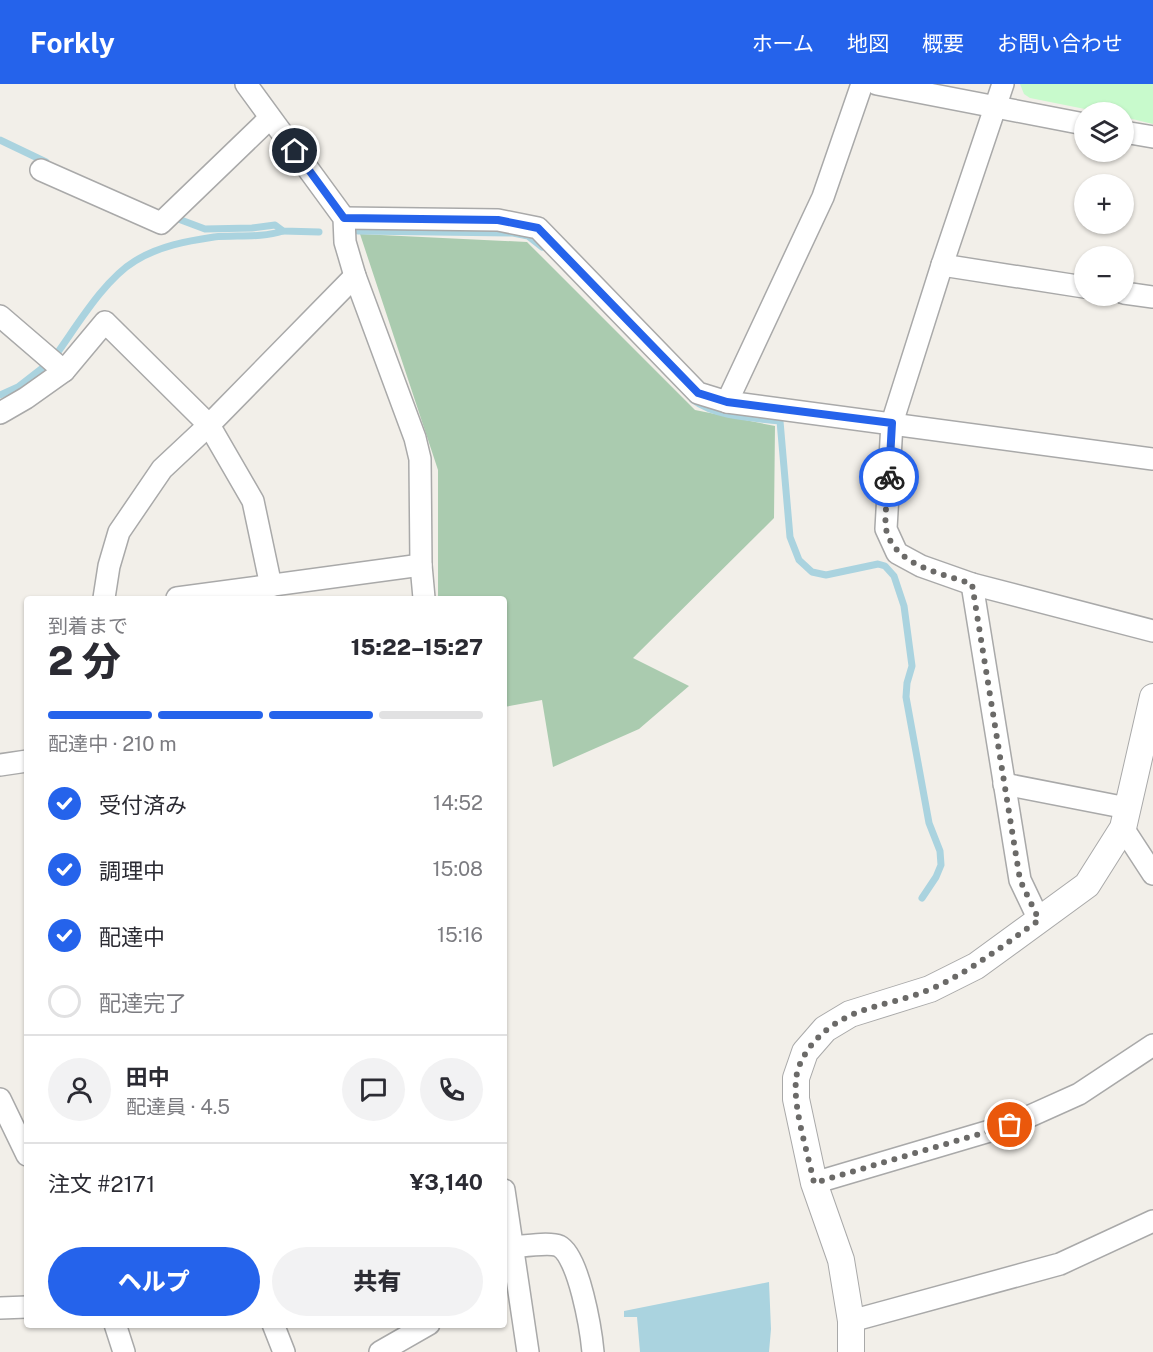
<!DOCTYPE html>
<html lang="ja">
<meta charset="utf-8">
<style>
:root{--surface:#fff;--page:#f2f2f3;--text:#2b2b33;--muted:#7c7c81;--line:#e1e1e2;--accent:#2563eb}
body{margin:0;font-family:"Public Sans","Noto Sans JP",sans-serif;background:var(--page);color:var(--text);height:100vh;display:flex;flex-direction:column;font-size:22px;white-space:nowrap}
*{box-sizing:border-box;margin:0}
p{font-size:20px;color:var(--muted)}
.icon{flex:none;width:33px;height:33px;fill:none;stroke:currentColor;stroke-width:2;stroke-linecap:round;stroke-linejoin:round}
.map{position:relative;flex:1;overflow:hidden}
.details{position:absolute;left:24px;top:512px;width:483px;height:732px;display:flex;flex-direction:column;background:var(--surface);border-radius:6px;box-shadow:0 2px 4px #0004}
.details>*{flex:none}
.tools{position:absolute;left:1074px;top:18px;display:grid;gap:12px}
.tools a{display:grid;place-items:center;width:60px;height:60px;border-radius:50%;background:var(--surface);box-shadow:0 2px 4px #0004;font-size:30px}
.pin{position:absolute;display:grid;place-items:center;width:51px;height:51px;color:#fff;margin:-26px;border:3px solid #fff;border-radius:50%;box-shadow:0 2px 6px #0007}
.courier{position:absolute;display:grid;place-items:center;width:60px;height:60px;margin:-30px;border:4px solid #2563eb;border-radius:50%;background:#fff;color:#222;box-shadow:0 2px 8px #0007}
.summary em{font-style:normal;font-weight:800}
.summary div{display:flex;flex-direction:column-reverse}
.summary{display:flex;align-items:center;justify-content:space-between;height:102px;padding:0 24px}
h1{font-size:39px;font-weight:800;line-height:45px}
.bar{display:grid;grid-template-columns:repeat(4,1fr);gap:9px 6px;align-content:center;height:72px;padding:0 24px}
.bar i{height:8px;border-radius:4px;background:var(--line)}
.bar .current{background:var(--accent)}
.bar p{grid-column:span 4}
.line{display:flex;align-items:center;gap:15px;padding:0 24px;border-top:2px solid var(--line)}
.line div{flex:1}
.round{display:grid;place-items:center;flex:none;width:63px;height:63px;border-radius:32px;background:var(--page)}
ol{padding:0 24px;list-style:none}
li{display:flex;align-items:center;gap:18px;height:66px}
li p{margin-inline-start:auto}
li .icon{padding:6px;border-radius:50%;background:var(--accent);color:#fff;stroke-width:4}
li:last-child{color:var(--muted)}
li i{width:33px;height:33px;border:3px solid var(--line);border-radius:50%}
.action{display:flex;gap:12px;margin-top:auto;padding:12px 24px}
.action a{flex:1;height:69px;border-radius:36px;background:var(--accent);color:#fff;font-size:24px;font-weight:800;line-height:69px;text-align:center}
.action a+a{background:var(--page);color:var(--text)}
header{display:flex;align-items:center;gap:36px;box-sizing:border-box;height:84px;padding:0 30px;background:var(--accent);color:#fff}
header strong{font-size:28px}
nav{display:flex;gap:33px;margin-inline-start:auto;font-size:21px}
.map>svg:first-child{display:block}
</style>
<header>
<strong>Forkly</strong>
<nav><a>ホーム</a><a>地図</a><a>概要</a><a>お問い合わせ</a></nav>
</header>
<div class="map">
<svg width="1153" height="1268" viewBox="0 0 1153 1268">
<rect width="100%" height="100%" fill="#f2efe9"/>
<polygon fill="#aacbaf" points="360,150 527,158 695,326 775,342 774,434 633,574 689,602 639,645 553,683 542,616 504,623 504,514 438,514 438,386"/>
<polygon fill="#c8facc" points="1020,0 1153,0 1153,40 1124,33 1124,28 1100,28 1030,14 1024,10"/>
<polygon fill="#aad3df" points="769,1198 771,1245 769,1268 640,1268 637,1233 624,1233 624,1227"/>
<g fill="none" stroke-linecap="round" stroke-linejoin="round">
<g stroke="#aad3df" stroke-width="7">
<polyline points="0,56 46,78"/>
<polyline points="173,133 205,145 252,144 275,141 283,147 319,148"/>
<polyline points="358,147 513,149 528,152 542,163"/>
<path d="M58,268C78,240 105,195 135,177C159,162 187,157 214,153C237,151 261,154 283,147"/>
<polyline points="0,311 18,303 45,282"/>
<path d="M693,316C716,333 753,334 780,337L790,453L799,476L812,488L826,491L878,480L885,482L894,492L904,522L912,582L907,599L906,613L929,739L940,767L941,781L936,793L922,814"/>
</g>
<g stroke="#a9a9a9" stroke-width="24">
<g id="minor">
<polyline points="246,0 344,134 345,158 355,192 415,354 420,375 421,481 424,514"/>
<polyline points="877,0 1084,40"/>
<polyline points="1003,0 942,181 892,339 886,445 897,469 921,482 972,500 1153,547"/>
<polyline points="1124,48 1153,53"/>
<polyline points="41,86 161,139 270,34"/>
<polyline points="344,134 498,136 538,144 698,309 727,318 1153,375"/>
<polyline points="942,181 1084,203"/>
<polyline points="1124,209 1153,213"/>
<polyline points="0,232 64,287"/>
<polyline points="727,318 823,113 862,0"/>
<polyline points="0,329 26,314 64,287 105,238 209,341 253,417 271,502"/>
<polyline points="972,500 1020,796 1039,836"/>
<polyline points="104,514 109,482 119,448 162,385 209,341 355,192"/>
<polyline points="177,514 421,481"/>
<polyline points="0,681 27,677"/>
<polyline points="1004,700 1127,724"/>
<polyline points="1123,744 1153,790"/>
<polyline points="0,1015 27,1071"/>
<polyline points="814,1099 1010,1041 1079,1010 1153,961"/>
<polyline points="504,1106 528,1268"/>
<path d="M512,1163C523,1162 550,1158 559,1162C579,1172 591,1246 593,1268"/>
<polyline points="0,1224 27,1223"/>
<polyline points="851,1237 1060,1180 1153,1137"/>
<polyline points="115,1240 124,1268"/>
<polyline points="273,1240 284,1268"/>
<polyline points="380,1268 429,1240"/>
</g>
</g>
<g stroke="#a9a9a9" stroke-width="28">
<polyline id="tertiary" points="851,1268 851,1237 841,1176 814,1099 796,1015 796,994 805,968 825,945 850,930 930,905 976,882 1087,801 1123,744 1153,613"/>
</g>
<use href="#minor" stroke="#fff" stroke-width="21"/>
<use href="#tertiary" stroke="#fff" stroke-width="26"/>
</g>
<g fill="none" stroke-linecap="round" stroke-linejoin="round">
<path stroke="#6b6a68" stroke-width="6" stroke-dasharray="0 10.8" d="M889,393C888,406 884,434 886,445C894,482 942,489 972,500L1020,796L1039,836C1004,861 971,887 931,905C887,924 848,920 813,959C805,969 797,982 796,996C793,1025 808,1069 814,1099L1010,1041"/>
<polyline stroke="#2563eb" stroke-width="8" points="295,67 344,134 498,136 538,144 698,309 727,318 892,339 889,393"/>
</g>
</svg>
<div class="tools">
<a><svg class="icon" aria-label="layers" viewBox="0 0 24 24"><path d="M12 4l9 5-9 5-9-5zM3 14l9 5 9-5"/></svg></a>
<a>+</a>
<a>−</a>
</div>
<div class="pin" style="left:1010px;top:1041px;background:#ea580c"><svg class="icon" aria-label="bag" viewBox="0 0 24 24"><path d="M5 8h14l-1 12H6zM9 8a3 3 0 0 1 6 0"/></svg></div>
<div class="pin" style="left:295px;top:67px;background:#1f2937"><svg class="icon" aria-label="home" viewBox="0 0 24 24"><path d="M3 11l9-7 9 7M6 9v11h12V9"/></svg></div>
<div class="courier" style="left:889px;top:393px"><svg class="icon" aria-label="bike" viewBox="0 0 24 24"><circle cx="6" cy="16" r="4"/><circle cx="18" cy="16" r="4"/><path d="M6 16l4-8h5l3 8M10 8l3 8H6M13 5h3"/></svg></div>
<section class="details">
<div class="summary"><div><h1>2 分</h1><p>到着まで</p></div><em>15:22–15:27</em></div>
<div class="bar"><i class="current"></i><i class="current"></i><i class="current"></i><i></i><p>配達中 · 210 m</p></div>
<ol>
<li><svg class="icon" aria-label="check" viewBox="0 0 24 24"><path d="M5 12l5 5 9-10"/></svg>受付済み<p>14:52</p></li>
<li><svg class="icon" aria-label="check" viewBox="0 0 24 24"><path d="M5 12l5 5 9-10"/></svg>調理中<p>15:08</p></li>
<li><svg class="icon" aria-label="check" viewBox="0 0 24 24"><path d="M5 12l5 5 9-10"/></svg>配達中<p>15:16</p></li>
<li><i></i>配達完了</li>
</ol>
<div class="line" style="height:108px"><a class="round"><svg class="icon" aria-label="person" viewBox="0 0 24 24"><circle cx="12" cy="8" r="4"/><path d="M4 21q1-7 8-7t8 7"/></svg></a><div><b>田中</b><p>配達員 · 4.5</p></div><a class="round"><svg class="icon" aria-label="chat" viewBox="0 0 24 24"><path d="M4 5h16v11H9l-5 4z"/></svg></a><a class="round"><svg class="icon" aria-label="phone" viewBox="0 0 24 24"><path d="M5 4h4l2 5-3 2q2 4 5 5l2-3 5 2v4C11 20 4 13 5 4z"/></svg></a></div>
<div class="line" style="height:78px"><div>注文 #2171</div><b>¥3,140</b></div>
<div class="action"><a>ヘルプ</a><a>共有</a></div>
</section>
</div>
